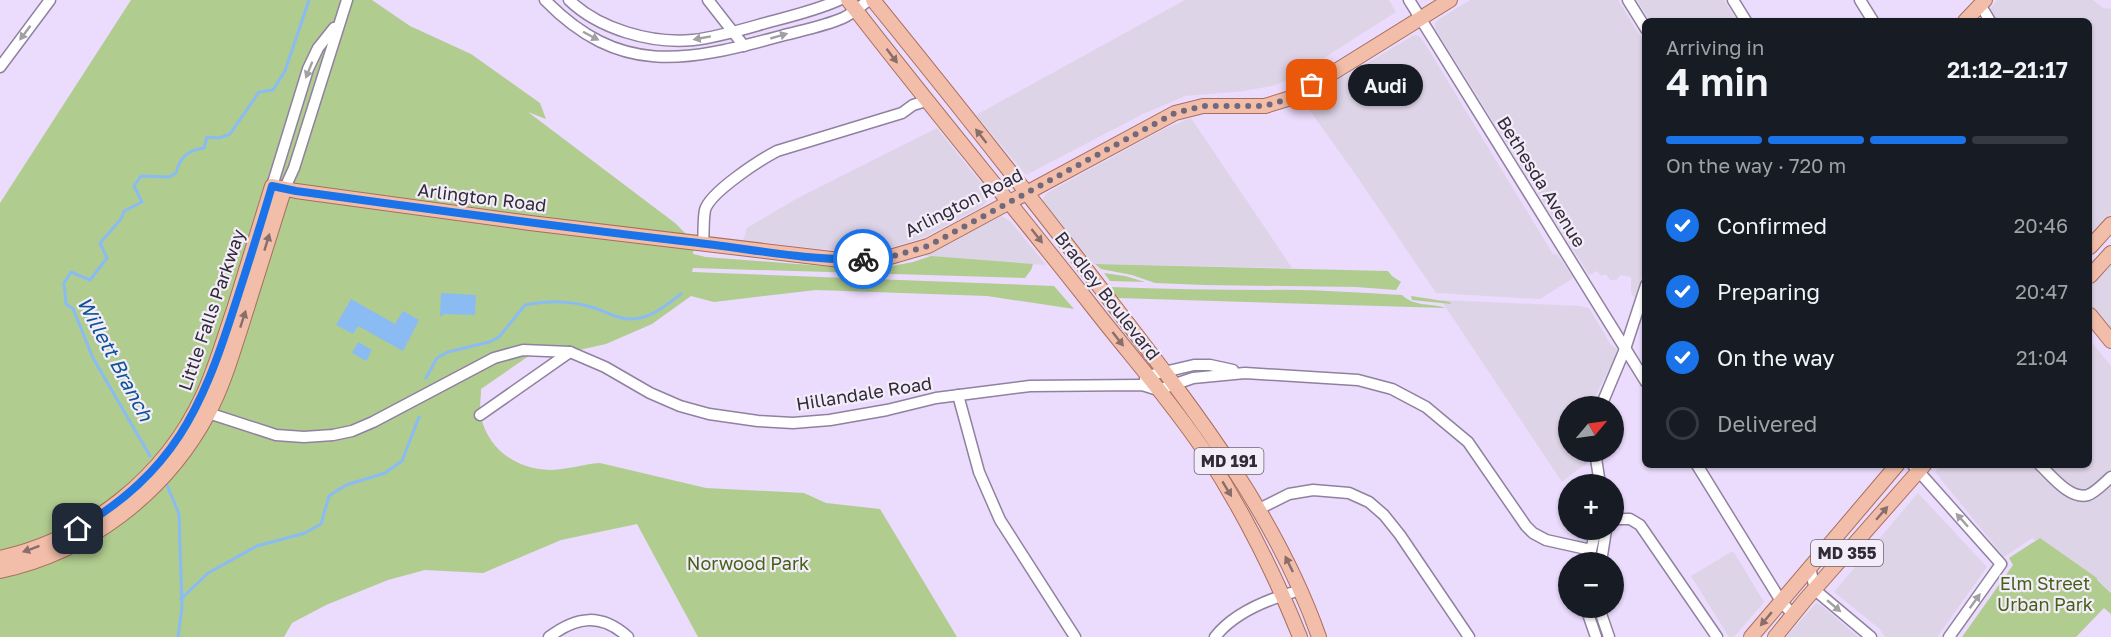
<!DOCTYPE html>
<meta charset="utf-8">
<style>
:root{--surface:#171b24;--page:#20242c;--text:#f1f3f6;--muted:#9ea1a6;--line:#363941;--accent:#1a73e8}
body{margin:0;font-family:"Golos Text",sans-serif;background:var(--page);color:var(--text);height:100vh;display:flex;flex-direction:column;font-size:22px;white-space:nowrap}
*{box-sizing:border-box;margin:0}
p{font-size:20px;color:var(--muted)}
.icon{flex:none;width:33px;height:33px;fill:none;stroke:currentColor;stroke-width:2;stroke-linecap:round;stroke-linejoin:round}
.map{position:relative;flex:1;overflow:hidden}
.side{position:absolute;left:1642px;top:18px;width:450px;height:450px;display:flex;flex-direction:column;background:var(--surface);border-radius:9px;box-shadow:0 2px 4px #0004}
.side>*{flex:none}
.needle{width:39px;rotate:61deg}
.fabs{position:absolute;left:1558px;top:396px;display:grid;gap:12px}
.fabs a{display:grid;place-items:center;width:66px;height:66px;border-radius:50%;background:var(--surface);box-shadow:0 2px 4px #0004;font-size:30px}
.pin{position:absolute;display:grid;place-items:center;width:51px;height:51px;color:#fff;margin:-26px;border-radius:12px;box-shadow:0 3px 9px #0006}
.courier{position:absolute;display:grid;place-items:center;width:60px;height:60px;margin:-30px;border:4px solid #1a73e8;border-radius:50%;background:#fff;color:#222;box-shadow:0 2px 8px #0007}
.bubble{position:absolute;height:42px;border-radius:21px;background:var(--surface);box-shadow:0 2px 4px #0004;font-size:20px;font-weight:600;line-height:42px;text-align:center}
.headline em{font-style:normal;font-weight:600}
.headline div{display:flex;flex-direction:column-reverse}
.headline{display:flex;align-items:center;justify-content:space-between;height:102px;padding:0 24px}
h1{font-size:39px;font-weight:600;line-height:45px}
.bar{display:grid;grid-template-columns:repeat(4,1fr);gap:9px 6px;align-content:center;height:72px;padding:0 24px}
.bar i{height:8px;border-radius:4px;background:var(--line)}
.bar .selected{background:var(--accent)}
.bar p{grid-column:span 4}
ol{padding:0 24px;list-style:none}
li{display:flex;align-items:center;gap:18px;height:66px}
li p{margin-inline-start:auto}
li .icon{padding:6px;border-radius:50%;background:var(--accent);color:#fff;stroke-width:4}
li:last-child{color:var(--muted)}
li i{width:33px;height:33px;border:3px solid var(--line);border-radius:50%}
.map>svg:first-child{display:block}
</style>
<div class="map">
<svg width="2111" height="637" viewBox="0 0 2111 637">
<rect width="100%" height="100%" fill="#ebdbfd"/>
<g fill="#ded4e8">
<polygon points="1185,0 1389,0 1396,12 1305,70 1276,85 1244,91 1185,96 1143,114 1026,175 976,115"/>
<polygon points="1470,0 1618,0 1645,44 1646,264 1635,297 1632,296 1631,290 1631,277 1621,275 1616,280 1610,280 1606,274 1601,276 1597,271 1589,275 1436,30 1435,24 1438,20"/>
<polygon points="1637,0 1724,0 1737,21 1650,21"/>
<polygon points="1997,0 2093,0 2103,8 2111,9 2111,214 2090,236 2090,21 1981,21"/>
<polygon points="1414,35 1419,36 1424,42 1553,254 1558,255 1573,278 1540,299 1436,293 1356,175 1303,101"/>
<polygon points="1191,118 1292,268 1090,264 1044,206 1043,198 1047,193 1164,129"/>
<polygon points="937,128 985,188 988,199 983,206 925,237 887,249 867,251 819,249 743,240 747,228 796,199"/>
<polygon points="1002,216 1011,222 1046,265 942,258 920,255"/>
<polygon points="2111,264 2111,330 2090,305 2090,286"/>
<polygon points="1441,300 1579,306 1589,308 1611,345 1617,349 1616,356 1590,406 1569,406 1569,452 1587,452 1587,464 1577,470 1562,482"/>
<polygon points="2090,340 2111,366 2111,592 2102,584 2032,538 2004,557 1935,472 1941,465 2090,465"/>
<polygon points="1918,493 1987,567 1937,637 1885,637 1880,629 1834,592"/>
<polygon points="1733,551 1764,602 1734,637 1729,637 1691,576"/>
<polygon points="1816,603 1821,605 1858,637 1786,637"/>
</g>
<g fill="#b1cc8f">
<path d="M131,0H372L410,26L471,54L540,103L546,119L528,112L675,223L694,242L693,254L706,257L850,268L887,267L913,262L931,256L1033,264L1031,270L1025,278L693,268L692,272L1054,286L1074,309L987,296L816,290L714,302L691,296L652,324L606,344L570,352L536,351L481,389C481,398 479,408 481,417C488,449 516,469 549,470C566,470 583,464 600,463L706,488L804,493L826,503L880,509L957,637H698L637,524L561,540L483,573L425,570L388,580L326,605L292,623L284,637H0V203Z"/>
<polygon points="1095,264 1388,271 1392,276 1401,282 1396,290 1356,287 1205,285 1155,283 1132,275 1101,269"/>
<polygon points="1104,273 1125,276 1145,282 1110,281"/>
<path d="M1109,287C1162,289 1216,290 1269,290C1313,289 1358,293 1402,295C1414,307 1432,303 1446,308L1117,298Z"/>
<polygon points="1411,296 1450,302 1451,304 1412,300"/>
<polygon points="2040,538 2097,578 2097,580 2111,593 2111,614 2104,608 2076,637 1962,637 2013,565 2009,558"/>
</g>
<g fill="#8abbf3">
<polygon points="441,293 476,295 475,315 443,314 443,316 440,316"/>
<polygon points="351,299 395,324 403,311 419,320 403,351 358,326 353,334 336,325"/>
<polygon points="358,342 372,350 366,361 352,353"/>
</g>
<g fill="none" stroke-linecap="round" stroke-linejoin="round">
<g stroke="#8abbf3" stroke-width="3">
<path d="M426,378L437,358L448,352L489,342L499,337L525,305C548,301 568,300 591,307C610,312 619,322 640,318C655,315 669,303 681,294"/>
<path d="M150,456L93,358L73,309L66,304L64,283L71,272L90,280L107,258L100,243L121,219L124,211L142,202L134,186L141,176L169,177L176,173C180,157 188,150 204,148L207,137L219,138L230,134L259,92L273,90L285,71L309,0"/>
<polyline points="167,485 179,514 182,607 178,637"/>
<polyline points="181,599 208,573 257,546 305,533 321,524 329,496 346,485 385,473 402,461 419,417"/>
</g>
<g stroke="#9081a0" stroke-width="13">
<g id="minor">
<path d="M545,0C619,76 685,62 777,37C798,31 822,27 843,18C852,14 861,6 869,0"/>
<path d="M569,0C599,29 651,44 693,40C719,37 744,29 769,22C792,16 817,10 839,0"/>
<polyline points="708,0 744,46"/>
<polyline points="1409,0 1646,382"/>
<polyline points="1628,0 1646,29"/>
<polyline points="1733,0 1746,21"/>
<polyline points="1860,0 1873,21"/>
<polyline points="1981,6 1990,21"/>
<polyline points="0,67 50,0"/>
<polyline points="272,186 308,69 318,48 334,28"/>
<polyline points="284,190 294,168 347,0"/>
<path d="M703,243C704,233 703,220 705,210C710,192 760,160 777,151L902,113L913,105L926,101"/>
<polyline points="1145,379 1147,376 1194,365 1210,365 1233,370"/>
<polyline points="958,395 979,472 1000,520 1075,637"/>
<polyline points="1601,406 1625,349 1646,285"/>
<polyline points="202,411 276,435 304,437 333,435 352,431 373,422 494,358 523,350 570,352 605,367 650,393 680,406 709,414 758,421 793,423 830,420 887,410 936,398 1030,386 1142,385 1158,390 1193,378 1245,373 1358,380 1392,389 1426,407 1468,442 1526,526 1533,533 1546,540 1591,550"/>
<polyline points="480,415 570,352"/>
<polyline points="1595,452 1600,484"/>
<polyline points="1697,465 1781,601 1793,615"/>
<polyline points="1913,465 2001,564 1949,637"/>
<path d="M2040,465C2052,476 2070,500 2088,495C2096,492 2104,483 2111,477"/>
<polyline points="1259,509 1289,494 1313,490 1349,493 1369,502 1384,515 1400,535 1469,637"/>
<polyline points="1614,519 1630,519 1640,525 1717,637"/>
<polyline points="1588,562 1596,530"/>
<polyline points="1601,562 1606,530"/>
<polyline points="1810,567 1815,590 1871,637"/>
<polyline points="1586,608 1596,637"/>
<polyline points="1599,608 1609,637"/>
<path d="M549,637C577,616 601,613 628,637"/>
<path d="M1215,637C1235,611 1271,598 1301,590"/>
</g>
</g>
<g stroke="#a96e5d" stroke-width="16">
<g id="major">
<path d="M848,0C927,103 1011,203 1091,305C1129,354 1171,401 1205,452C1243,511 1274,572 1300,637"/>
<path d="M873,0C954,100 1034,201 1112,303C1192,407 1275,512 1319,637"/>
<polyline points="1965,21 1985,0"/>
<polyline points="2090,247 2111,224"/>
<polyline points="2090,276 2111,253"/>
<polyline points="2090,315 2111,341"/>
<path d="M0,558C88,538 165,478 203,395C216,367 224,338 234,309C247,268 259,227 272,186L296,191L530,223L840,260L890,257L928,246L1175,113L1203,106H1265L1294,97L1450,0"/>
<path d="M0,571C88,552 165,494 208,414C223,386 232,355 242,324C256,280 270,235 284,190"/>
<polyline points="1751,637 1897,465"/>
<polyline points="1775,637 1805,600 1924,465"/>
</g>
</g>
<use href="#minor" stroke="#fff" stroke-width="10"/>
<use href="#major" stroke="#f2beaa" stroke-width="14"/>
</g>
<defs><path id="oneway-solid" d="M-6-.8H1V-3.2L6.5 0L1 3.2V.8H-6Z" transform="scale(1.5)"/></defs>
<g fill="#a29fa5">
<use href="#oneway-solid" transform="translate(25 33) rotate(127)"/>
<use href="#oneway-solid" transform="translate(591 36) rotate(28)"/>
<use href="#oneway-solid" transform="translate(779 36) rotate(-16)"/>
<use href="#oneway-solid" transform="translate(702 38) rotate(170)"/>
<use href="#oneway-solid" transform="translate(309 70) rotate(112)"/>
<use href="#oneway-solid" transform="translate(1962 520) rotate(-132)"/>
<use href="#oneway-solid" transform="translate(1975 601) rotate(-54)"/>
<use href="#oneway-solid" transform="translate(1834 606) rotate(40)"/>
</g>
<g fill="#886d6b">
<use href="#oneway-solid" transform="translate(892 56) rotate(53)"/>
<use href="#oneway-solid" transform="translate(981 136) rotate(-128)"/>
<use href="#oneway-solid" transform="translate(1037 236) rotate(52)"/>
<use href="#oneway-solid" transform="translate(267 242) rotate(-73)"/>
<use href="#oneway-solid" transform="translate(243 319) rotate(-72)"/>
<use href="#oneway-solid" transform="translate(1118 339) rotate(52)"/>
<use href="#oneway-solid" transform="translate(1227 489) rotate(59)"/>
<use href="#oneway-solid" transform="translate(1882 513) rotate(-49)"/>
<use href="#oneway-solid" transform="translate(31 549) rotate(160)"/>
<use href="#oneway-solid" transform="translate(1289 564) rotate(-116)"/>
<use href="#oneway-solid" transform="translate(1766 619) rotate(130)"/>
</g>
<g fill="none" stroke-linecap="round" stroke-linejoin="round">
<polyline stroke="#72687c" stroke-width="6" stroke-dasharray="0 10.8" points="863,259 890,257 928,246 1175,113 1203,106 1265,106 1294,97 1312,85"/>
<path stroke="#1a73e8" stroke-width="8" d="M78,529C174,471 201,411 234,308C247,268 260,227 272,186L296,191C427,209 559,227 690,242C748,248 805,261 863,259"/>
</g>
<g text-anchor="middle" stroke-width="4.5" stroke-linejoin="round" paint-order="stroke">
<g fill="#f3edfa" stroke="#6b6472" stroke-width="1.5">
<rect x="1194.5" y="448" width="69" height="26" rx="4.5"/>
<rect x="1811" y="540" width="72" height="26" rx="4.5"/>
</g>
<g font-size="16" font-weight="bold" fill="#312a37">
<text x="1229" y="467">MD 191</text>
<text x="1847" y="559">MD 355</text>
</g>
<g font-size="18" fill="#312a37" stroke="#f3edfa">
<text transform="translate(1541 182) rotate(58)" y="6">Bethesda Avenue</text>
<text transform="translate(482 198) rotate(7)" y="6">Arlington Road</text>
<text transform="translate(964 203) rotate(-27)" y="6">Arlington Road</text>
<text transform="translate(1107 296) rotate(52)" y="6">Bradley Boulevard</text>
<text transform="translate(212 310) rotate(-71)" y="6">Little Falls Parkway</text>
<text transform="translate(864 394) rotate(-9)" y="6">Hillandale Road</text>
</g>
<g font-size="18" fill="#466019" stroke="#f3edfa">
<text x="748" y="570">Norwood Park</text>
<text x="2045" y="590">Elm Street<tspan x="2045" dy="21">Urban Park</tspan></text>
</g>
<g font-size="20" font-style="italic" fill="#0d5396" stroke="#f3edfa">
<text transform="translate(115 359) rotate(62)" y="7">Willett Branch</text>
</g>
</g>
</svg>
<div class="fabs">
<a><svg class="needle" viewBox="-14 -14 28 28"><path d="M0-13l5 13h-10z" fill="#e53935"/><path d="M0 13l5-13h-10z" fill="#9ea1a6"/></svg></a>
<a>+</a>
<a>−</a>
</div>
<div class="pin" style="left:1312px;top:85px;background:#ea580c"><svg class="icon" aria-label="bag" viewBox="0 0 24 24"><path d="M5 8h14l-1 12H6zM9 8a3 3 0 0 1 6 0"/></svg></div>
<div class="pin" style="left:78px;top:529px;background:#1f2937"><svg class="icon" aria-label="home" viewBox="0 0 24 24"><path d="M3 11l9-7 9 7M6 9v11h12V9"/></svg></div>
<div class="courier" style="left:863px;top:259px"><svg class="icon" aria-label="bike" viewBox="0 0 24 24"><circle cx="6" cy="16" r="4"/><circle cx="18" cy="16" r="4"/><path d="M6 16l4-8h5l3 8M10 8l3 8H6M13 5h3"/></svg></div>
<div class="bubble" style="left:1348px;top:64px;width:75px">Audi</div>
<section class="side">
<div class="headline"><div><h1>4 min</h1><p>Arriving in</p></div><em>21:12–21:17</em></div>
<div class="bar"><i class="selected"></i><i class="selected"></i><i class="selected"></i><i></i><p>On the way · 720 m</p></div>
<ol>
<li><svg class="icon" aria-label="check" viewBox="0 0 24 24"><path d="M5 12l5 5 9-10"/></svg>Confirmed<p>20:46</p></li>
<li><svg class="icon" aria-label="check" viewBox="0 0 24 24"><path d="M5 12l5 5 9-10"/></svg>Preparing<p>20:47</p></li>
<li><svg class="icon" aria-label="check" viewBox="0 0 24 24"><path d="M5 12l5 5 9-10"/></svg>On the way<p>21:04</p></li>
<li><i></i>Delivered</li>
</ol>
</section>
</div>
